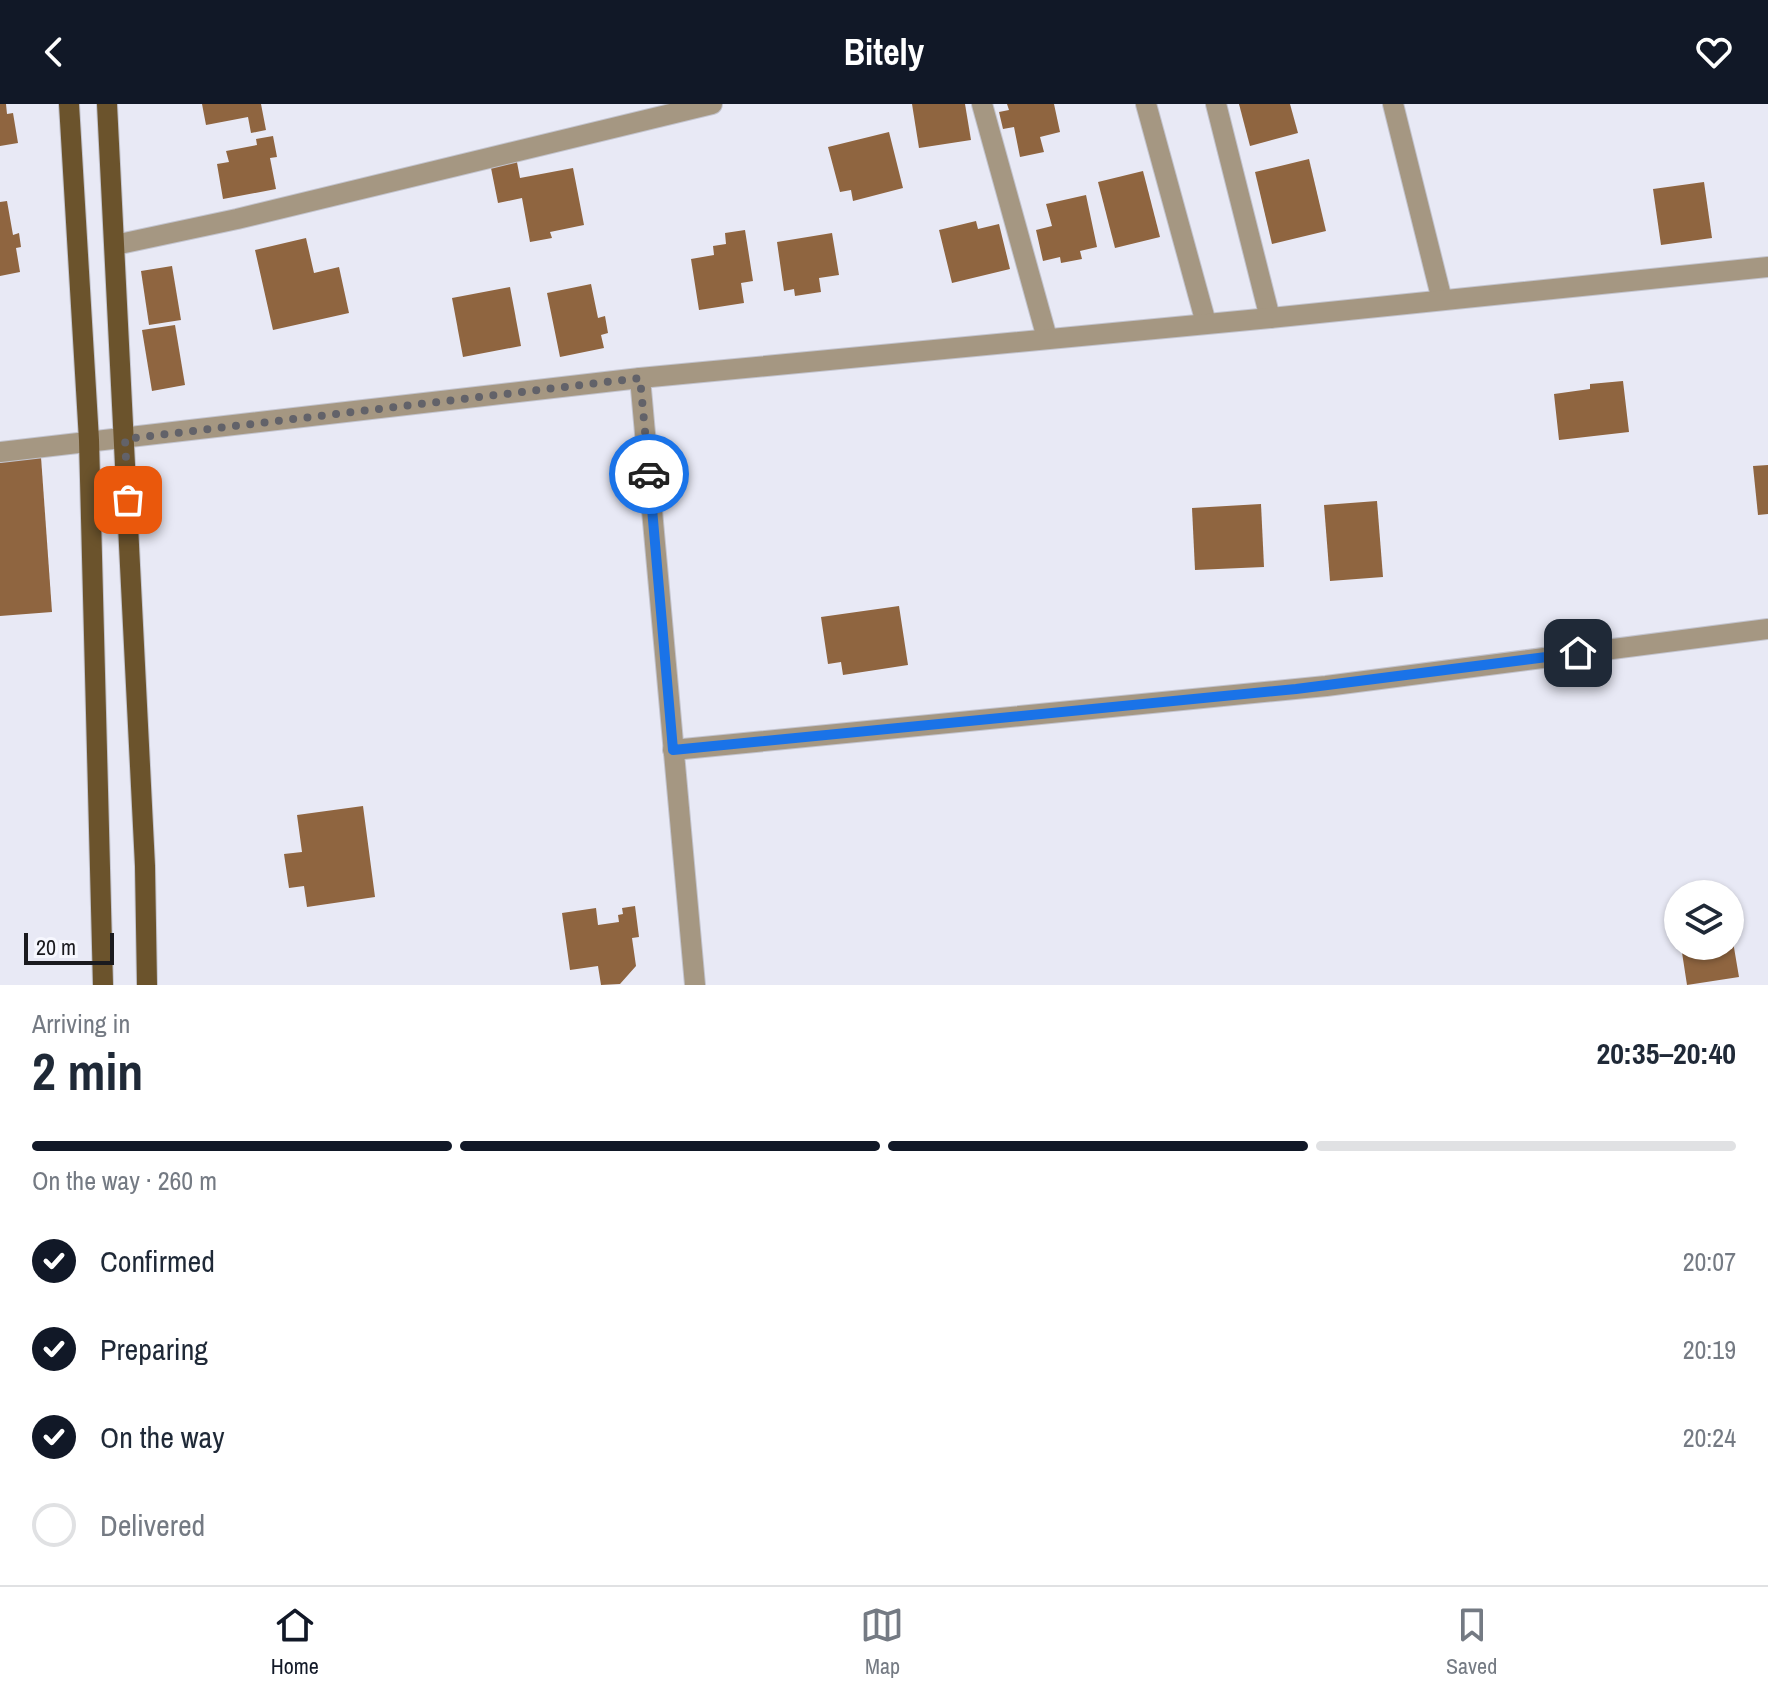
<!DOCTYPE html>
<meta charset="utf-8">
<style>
:root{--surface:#fff;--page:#f6f6f7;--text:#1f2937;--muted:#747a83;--line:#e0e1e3;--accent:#111827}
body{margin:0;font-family:"Archivo Narrow",sans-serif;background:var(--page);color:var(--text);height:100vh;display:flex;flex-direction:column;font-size:30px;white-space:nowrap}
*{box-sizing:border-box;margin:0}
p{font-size:26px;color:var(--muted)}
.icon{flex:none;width:44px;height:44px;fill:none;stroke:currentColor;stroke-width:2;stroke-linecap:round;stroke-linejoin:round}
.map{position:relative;height:881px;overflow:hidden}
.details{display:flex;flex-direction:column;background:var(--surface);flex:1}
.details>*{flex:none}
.tools{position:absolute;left:1664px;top:776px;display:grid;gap:16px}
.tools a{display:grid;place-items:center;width:80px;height:80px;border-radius:50%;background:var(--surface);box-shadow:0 2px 6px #0004;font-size:40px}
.scale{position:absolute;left:24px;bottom:20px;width:90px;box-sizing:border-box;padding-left:8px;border:4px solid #1a1a1e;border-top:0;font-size:22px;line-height:28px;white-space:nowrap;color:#1a1a1e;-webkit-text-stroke:6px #f6f7fe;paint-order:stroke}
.pin{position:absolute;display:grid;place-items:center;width:68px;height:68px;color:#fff;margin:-34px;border-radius:16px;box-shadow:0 4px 12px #0006}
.courier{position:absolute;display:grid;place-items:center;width:80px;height:80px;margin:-40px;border:6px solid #1a73e8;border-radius:50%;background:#fff;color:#222;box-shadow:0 2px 10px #0007}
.summary em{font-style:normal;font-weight:700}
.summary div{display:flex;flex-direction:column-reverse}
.summary{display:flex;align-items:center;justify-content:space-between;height:136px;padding:0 32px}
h1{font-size:52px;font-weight:700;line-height:60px}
.bar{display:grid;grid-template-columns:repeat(4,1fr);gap:12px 8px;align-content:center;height:96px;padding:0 32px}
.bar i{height:10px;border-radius:6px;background:var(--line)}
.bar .current{background:var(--accent)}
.bar p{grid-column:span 4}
ol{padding:0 32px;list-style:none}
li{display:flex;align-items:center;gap:24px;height:88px}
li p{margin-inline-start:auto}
li .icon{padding:8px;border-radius:50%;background:var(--accent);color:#fff;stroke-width:4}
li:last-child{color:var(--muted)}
li i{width:44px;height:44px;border:4px solid var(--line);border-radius:50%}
header{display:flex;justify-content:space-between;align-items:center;height:104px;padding:0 32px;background:var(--accent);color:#fff;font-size:36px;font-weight:700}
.menu{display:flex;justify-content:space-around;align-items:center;height:112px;border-top:2px solid var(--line);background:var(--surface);font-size:22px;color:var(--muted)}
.menu a{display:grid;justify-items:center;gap:4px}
.menu .current{color:var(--accent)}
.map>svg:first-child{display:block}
</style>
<header><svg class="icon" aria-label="back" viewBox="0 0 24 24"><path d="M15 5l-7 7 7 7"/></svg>Bitely<svg class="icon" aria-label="heart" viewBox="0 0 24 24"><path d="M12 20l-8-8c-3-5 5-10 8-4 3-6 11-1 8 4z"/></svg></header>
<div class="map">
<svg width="1768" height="881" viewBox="0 0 1768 881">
<rect width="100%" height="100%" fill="#e8e9f5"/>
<g fill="#8f6540">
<polygon points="0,0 6,0 7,10 13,9 18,39 0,42"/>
<polygon points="202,0 261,0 266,26 251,29 248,13 206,21"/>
<polygon points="912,0 965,0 971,36 919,44"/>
<polygon points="1007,0 1054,0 1060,28 1040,33 1044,48 1020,53 1014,23 1003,25 999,8 1009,6"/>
<polygon points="1239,0 1290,0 1298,29 1250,42"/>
<polygon points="889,28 903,84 853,97 851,86 840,88 828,43"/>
<polygon points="273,32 277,53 270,54 276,85 223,95 217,60 229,58 226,47 257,41 256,35"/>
<polygon points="516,53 520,74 573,64 584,121 550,128 552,134 530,138 522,94 498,99 490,59"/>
<polygon points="1309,55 1326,127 1272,140 1255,68"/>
<polygon points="1143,67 1160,133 1115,144 1098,78"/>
<polygon points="1704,78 1712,134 1661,141 1653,85"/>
<polygon points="1086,91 1097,143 1080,147 1082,155 1061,159 1060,153 1043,157 1036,126 1052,122 1046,100"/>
<polygon points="7,97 13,131 19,129 21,143 16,144 20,168 0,172 0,98"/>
<polygon points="976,117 978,125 999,120 1010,165 952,179 939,126"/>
<polygon points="745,126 753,177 741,179 744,199 699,206 691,155 714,151 713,142 726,140 725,129"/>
<polygon points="832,129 839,171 819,174 821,188 795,192 794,185 784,187 777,138"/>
<polygon points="306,134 314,169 339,163 349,209 273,226 255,146"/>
<polygon points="172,162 181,216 149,221 141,167"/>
<polygon points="591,180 598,214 605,212 608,229 601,231 604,244 560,253 547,189"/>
<polygon points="510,183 521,242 463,253 452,194"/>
<polygon points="175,221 185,281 152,287 142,226"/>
<polygon points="1623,277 1629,328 1559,336 1554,290 1590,285 1590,280"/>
<polygon points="41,353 52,508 0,512 0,355"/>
<polygon points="1768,361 1768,410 1758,411 1753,362"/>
<polygon points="1377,397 1383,473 1330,477 1324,401"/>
<polygon points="1261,400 1264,463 1195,466 1192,404"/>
<polygon points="899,502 908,561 843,571 841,558 828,560 821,513"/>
<polygon points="363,702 375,793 307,803 304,782 289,784 284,750 302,748 297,711"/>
<polygon points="635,802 639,833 632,834 636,862 620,880 601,881 598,862 570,866 562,809 596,804 598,821 619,818 618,811 623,810 622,804"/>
<polygon points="1730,820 1739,873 1687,881 1681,842 1730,842"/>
</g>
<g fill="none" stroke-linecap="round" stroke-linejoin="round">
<g stroke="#c3c4ce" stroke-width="22">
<g id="minor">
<polyline points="982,0 1047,234"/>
<polyline points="1146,0 1206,219"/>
<polyline points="1216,0 1270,214"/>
<polyline points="1393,0 1442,196"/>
<polyline points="115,141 237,115 712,0"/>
<polyline points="640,274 695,881"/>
<polyline points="0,348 640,274 1270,214 1768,163"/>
<polyline points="673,646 1326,582 1768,525"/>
</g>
</g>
<g stroke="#c3c4ce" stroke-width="22">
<g id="major">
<polyline points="69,0 89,336 103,881"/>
<polyline points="107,0 145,762 147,881"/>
</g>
</g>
<use href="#minor" stroke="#a59782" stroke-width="20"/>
<use href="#major" stroke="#6b532c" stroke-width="20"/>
</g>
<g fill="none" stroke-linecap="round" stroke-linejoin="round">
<polyline stroke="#626269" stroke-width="8" stroke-dasharray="0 14.4" points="128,396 125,335 640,274 649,370"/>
<polyline stroke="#1a73e8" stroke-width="10" points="649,370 673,646 1296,585 1578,549"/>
</g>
</svg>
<div class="tools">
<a><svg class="icon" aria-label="layers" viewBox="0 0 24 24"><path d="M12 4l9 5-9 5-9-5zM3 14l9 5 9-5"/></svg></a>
</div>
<div class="scale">20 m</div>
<div class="pin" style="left:128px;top:396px;background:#ea580c"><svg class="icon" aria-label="bag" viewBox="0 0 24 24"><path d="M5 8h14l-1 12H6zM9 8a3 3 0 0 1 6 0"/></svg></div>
<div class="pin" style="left:1578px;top:549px;background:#1f2937"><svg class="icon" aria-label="home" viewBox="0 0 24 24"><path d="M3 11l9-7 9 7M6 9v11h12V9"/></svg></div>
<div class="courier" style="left:649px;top:370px"><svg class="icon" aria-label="car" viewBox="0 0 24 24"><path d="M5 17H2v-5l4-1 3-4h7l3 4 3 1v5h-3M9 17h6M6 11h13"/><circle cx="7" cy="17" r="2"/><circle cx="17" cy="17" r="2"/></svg></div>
</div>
<section class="details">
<div class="summary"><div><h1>2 min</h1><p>Arriving in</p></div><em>20:35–20:40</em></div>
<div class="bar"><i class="current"></i><i class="current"></i><i class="current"></i><i></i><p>On the way · 260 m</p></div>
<ol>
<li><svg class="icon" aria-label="check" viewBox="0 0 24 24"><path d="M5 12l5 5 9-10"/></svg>Confirmed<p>20:07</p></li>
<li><svg class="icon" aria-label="check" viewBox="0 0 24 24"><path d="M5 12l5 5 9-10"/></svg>Preparing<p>20:19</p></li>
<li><svg class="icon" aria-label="check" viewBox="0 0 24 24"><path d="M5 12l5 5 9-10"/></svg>On the way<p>20:24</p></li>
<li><i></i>Delivered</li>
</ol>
</section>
<nav class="menu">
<a class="current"><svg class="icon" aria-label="home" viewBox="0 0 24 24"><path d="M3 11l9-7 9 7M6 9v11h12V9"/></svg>Home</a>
<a><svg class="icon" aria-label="map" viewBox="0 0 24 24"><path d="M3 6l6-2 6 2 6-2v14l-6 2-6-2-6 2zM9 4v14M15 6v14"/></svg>Map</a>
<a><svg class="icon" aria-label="saved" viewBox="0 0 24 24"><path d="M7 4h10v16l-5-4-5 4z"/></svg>Saved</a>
</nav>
